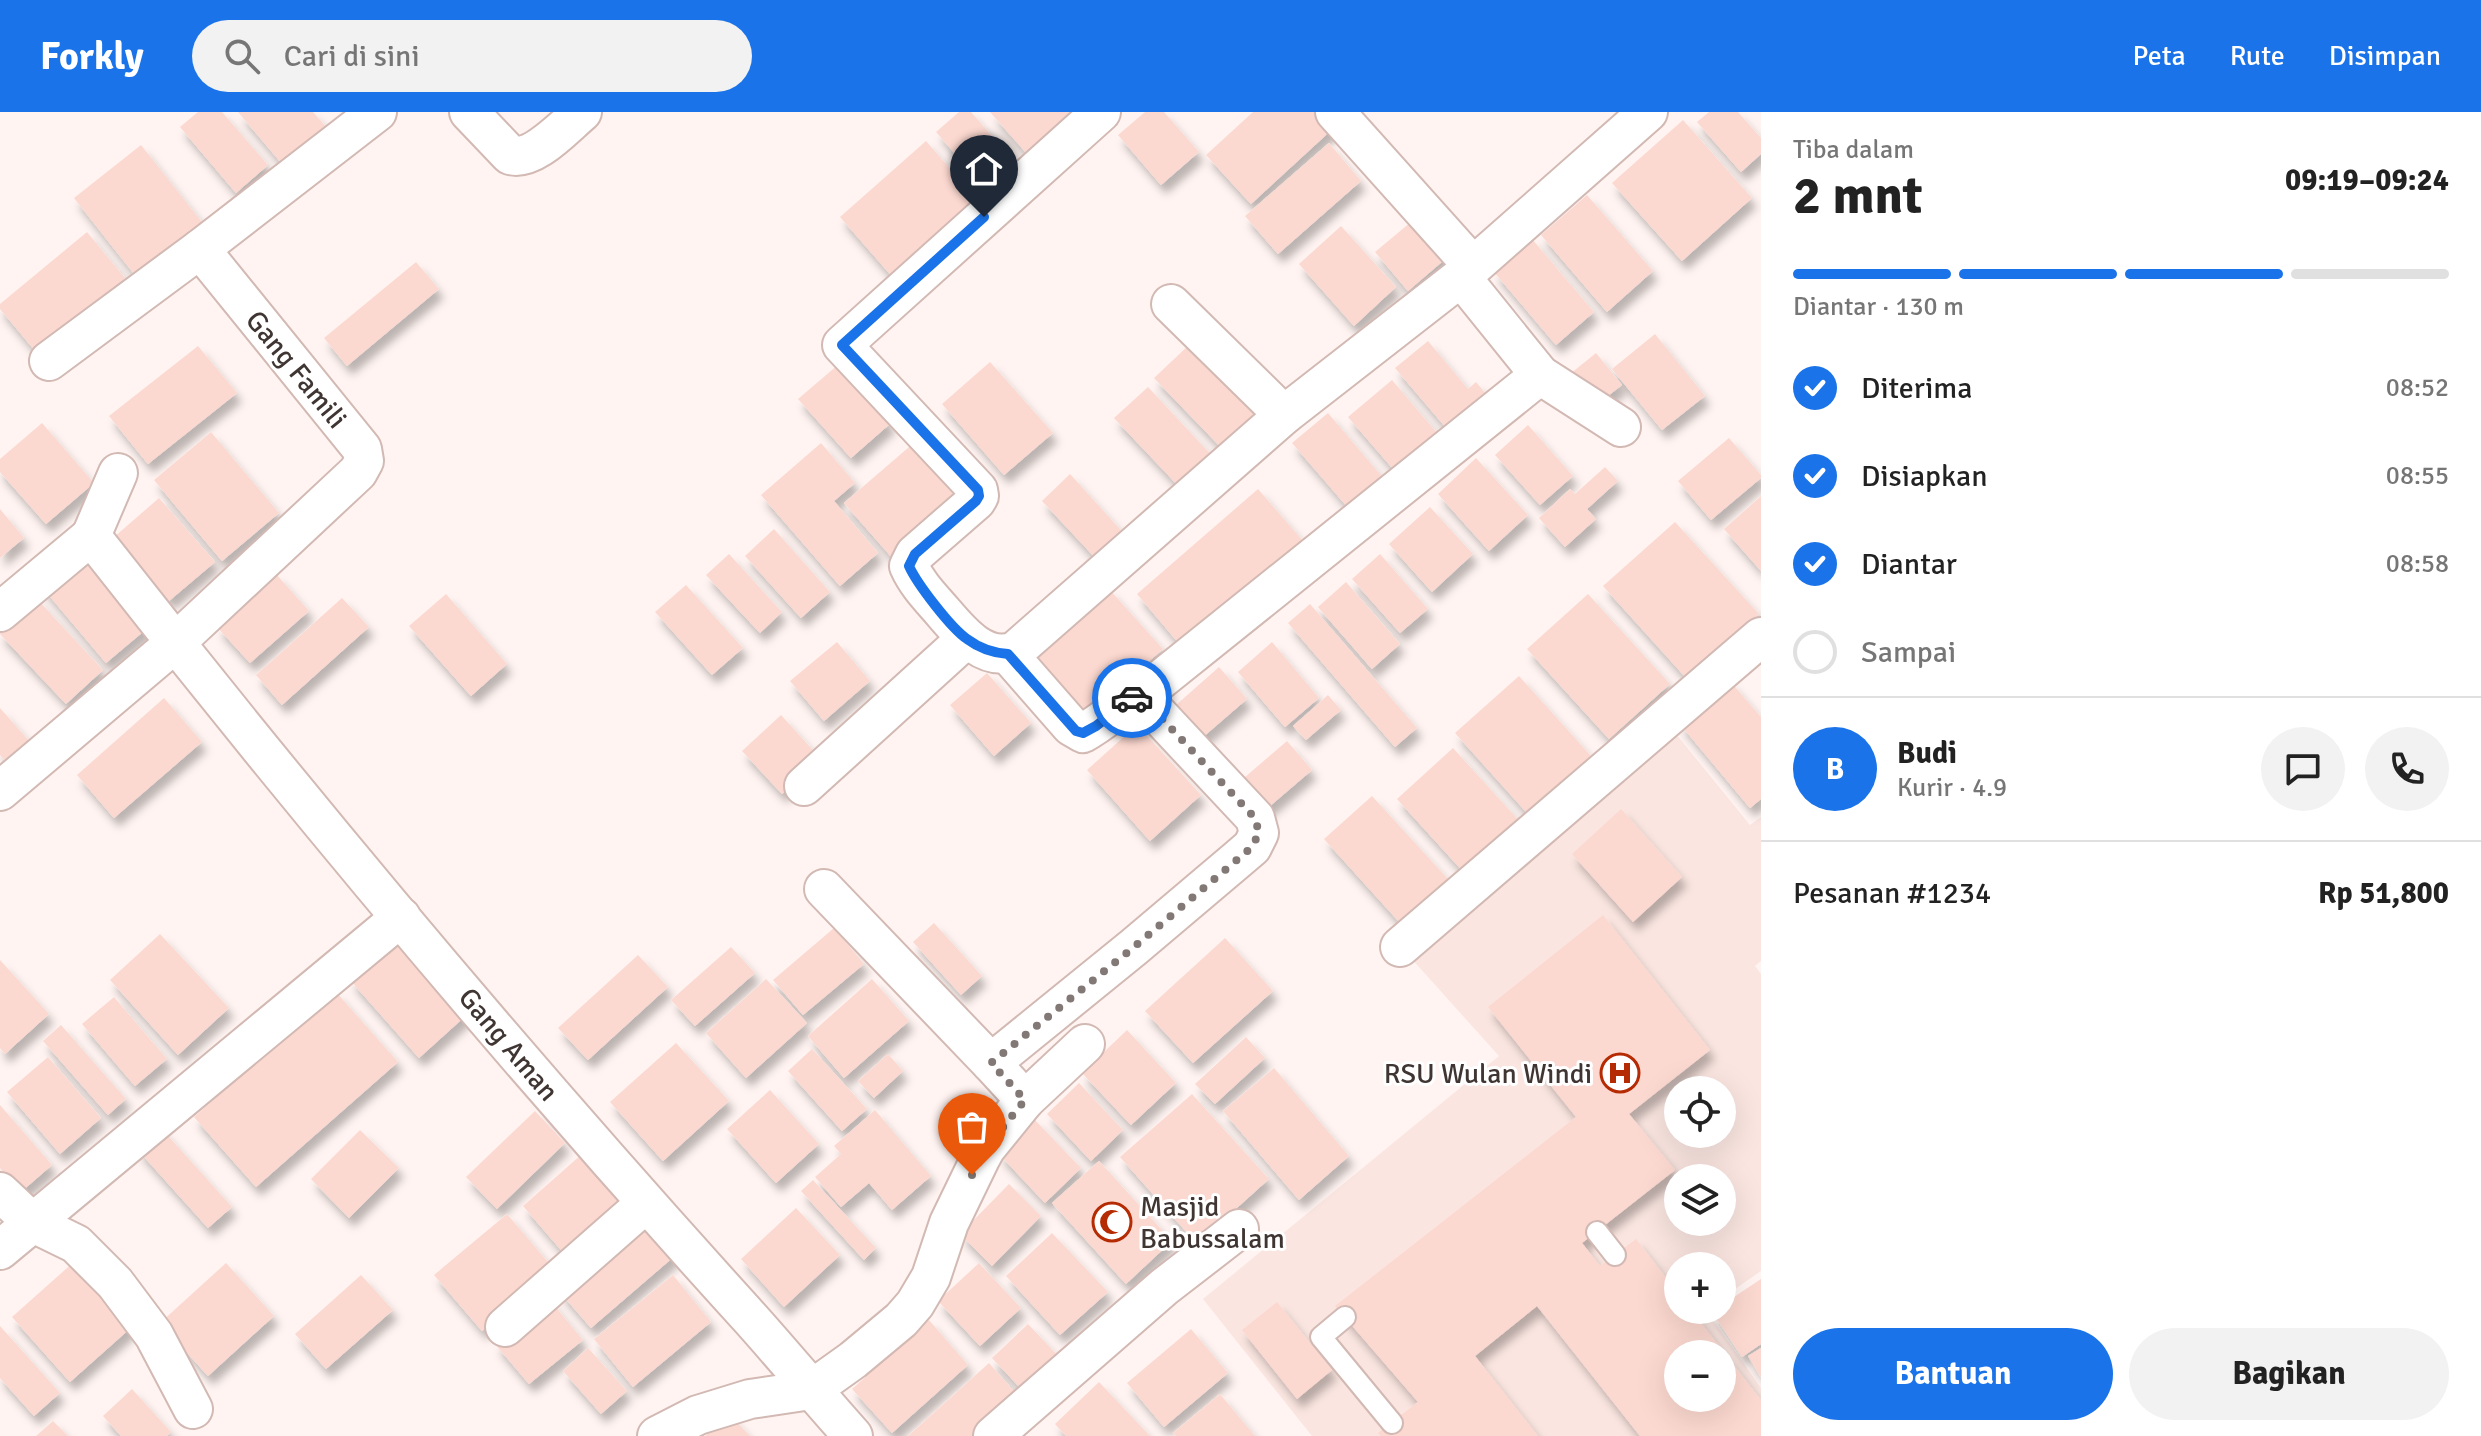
<!DOCTYPE html>
<html lang="id">
<meta charset="utf-8">
<style>
:root{--surface:#fff;--page:#f2f2f2;--text:#222;--muted:#767676;--line:#e0e0e0;--accent:#1a73e8}
body{margin:0;font-family:Signika,sans-serif;background:var(--page);color:var(--text);height:100vh;display:flex;flex-direction:column;font-size:30px;white-space:nowrap}
*{box-sizing:border-box;margin:0}
p{font-size:26px;color:var(--muted)}
.icon{flex:none;width:44px;height:44px;fill:none;stroke:currentColor;stroke-width:2;stroke-linecap:round;stroke-linejoin:round}
.map{position:relative;flex:1;overflow:hidden}
.drawer{display:flex;flex-direction:column;background:var(--surface);width:720px}
.drawer>*{flex:none}
.fabs{position:absolute;left:1664px;top:964px;display:grid;gap:16px}
.fabs a{display:grid;place-items:center;width:72px;height:72px;border-radius:50%;background:var(--surface);box-shadow:0 8px 32px #0002;font-size:40px}
.pin{position:absolute;display:grid;place-items:center;width:68px;height:68px;color:#fff;margin:-82px -34px;border-radius:50% 50% 50% 0;rotate:-45deg;box-shadow:0 0 8px #0007}
.pin .icon{rotate:45deg}
.courier{position:absolute;display:grid;place-items:center;width:80px;height:80px;margin:-40px;border:6px solid #1a73e8;border-radius:50%;background:#fff;color:#222;box-shadow:0 2px 10px #0007}
.summary em{font-style:normal;font-weight:700}
.summary div{display:flex;flex-direction:column-reverse}
.summary{display:flex;align-items:center;justify-content:space-between;height:136px;padding:0 32px}
h1{font-size:52px;font-weight:700;line-height:60px}
.bar{display:grid;grid-template-columns:repeat(4,1fr);gap:12px 8px;align-content:center;height:96px;padding:0 32px}
.bar i{height:10px;border-radius:6px;background:var(--line)}
.bar .on{background:var(--accent)}
.bar p{grid-column:span 4}
.line{display:flex;align-items:center;gap:20px;padding:0 32px;border-top:2px solid var(--line)}
.line div{flex:1}
.round{display:grid;place-items:center;flex:none;width:84px;height:84px;border-radius:42px;background:var(--page)}
ol{padding:0 32px;list-style:none}
li{display:flex;align-items:center;gap:24px;height:88px}
li p{margin-inline-start:auto}
li .icon{padding:8px;border-radius:50%;background:var(--accent);color:#fff;stroke-width:4}
li:last-child{color:var(--muted)}
li i{width:44px;height:44px;border:4px solid var(--line);border-radius:50%}
.primary-button{display:flex;gap:16px;margin-top:auto;padding:16px 32px}
.primary-button a{flex:1;height:92px;border-radius:48px;background:var(--accent);color:#fff;font-size:32px;font-weight:700;line-height:92px;text-align:center}
.primary-button a+a{background:var(--page);color:var(--text)}
header{display:flex;align-items:center;gap:48px;box-sizing:border-box;height:112px;padding:0 40px;background:var(--accent);color:#fff}
header strong{font-size:38px}
nav{display:flex;gap:44px;margin-inline-start:auto;font-size:28px}
.search{width:560px;height:72px;background:var(--page);display:flex;align-items:center;gap:20px;box-sizing:border-box;padding:0 28px;border-radius:44px;color:var(--muted);font-size:30px}
main{display:flex;flex:1;min-height:0}
.map>svg:first-child{display:block}
</style>
<header>
<strong>Forkly</strong>
<div class="search"><svg class="icon" aria-label="search" viewBox="0 0 24 24"><circle cx="10" cy="10" r="6"/><path d="M15 15l6 6"/></svg>Cari di sini</div>
<nav><a>Peta</a><a>Rute</a><a>Disimpan</a></nav>
</header>
<main>
<div class="map">
<svg width="1761" height="1324" viewBox="0 0 1761 1324">
<defs>
<filter id="shadow"><feDropShadow dx="5" dy="9" stdDeviation="4" flood-color="#0004"/></filter>
</defs>
<rect width="100%" height="100%" fill="#fff4f1"/>
<path fill="#fae5e0" fill-rule="evenodd" d="M1671,616L1750,713L1761,705V849L1755,854L1761,862V1159L1722,1186V1154H1678V1198H1706L1761,1276V1324H1312L1203,1187L1499,944L1410,845ZM1678,978H1722V1022H1678ZM1678,1066H1722V1110H1678ZM1678,1242H1722V1286H1678Z"/>
<g fill="#fcd9d0" fill-rule="evenodd" filter="url(#shadow)">
<polygon points="198,0 222,0 268,53 236,81 180,15"/>
<polygon points="238,0 313,0 326,15 282,52"/>
<polygon points="959,0 971,0 1019,55 989,81 936,20"/>
<polygon points="990,0 1078,0 1028,43"/>
<polygon points="1145,0 1164,0 1199,40 1161,73 1118,23"/>
<polygon points="1253,0 1328,0 1339,11 1251,92 1206,43"/>
<polygon points="1709,0 1738,0 1761,26 1761,42 1741,60 1697,10"/>
<polygon points="1683,8 1752,86 1682,149 1612,71"/>
<polygon points="926,29 981,92 895,168 840,105"/>
<polygon points="1329,31 1361,69 1278,142 1245,104"/>
<polygon points="141,33 205,114 138,167 74,86"/>
<polygon points="1587,83 1653,159 1607,200 1541,123"/>
<polygon points="1417,105 1450,143 1408,179 1375,140"/>
<polygon points="1341,114 1396,175 1354,214 1299,152"/>
<polygon points="87,120 125,166 36,240 0,197 0,192"/>
<polygon points="1532,127 1594,200 1556,233 1494,160"/>
<polygon points="416,150 439,177 347,254 324,226"/>
<polygon points="1655,222 1705,284 1662,318 1612,257"/>
<polygon points="1428,229 1468,277 1476,270 1493,290 1453,324 1395,256"/>
<polygon points="1190,232 1268,313 1232,347 1154,266"/>
<polygon points="198,234 237,281 148,352 109,304"/>
<polygon points="1596,241 1622,273 1595,294 1570,262"/>
<polygon points="990,250 1053,321 1004,363 942,292"/>
<polygon points="839,252 891,311 851,346 798,287"/>
<polygon points="1392,268 1443,328 1400,365 1348,305"/>
<polygon points="1148,275 1217,349 1184,380 1114,306"/>
<polygon points="1328,301 1391,375 1356,405 1292,331"/>
<polygon points="42,311 94,371 46,412 0,360 0,347"/>
<polygon points="1528,313 1573,364 1540,393 1495,343"/>
<polygon points="211,320 279,401 222,449 154,368"/>
<polygon points="1729,326 1761,363 1761,366 1711,408 1678,369"/>
<polygon points="916,329 965,387 894,448 844,391"/>
<polygon points="821,331 855,371 834,389 878,441 840,474 761,383"/>
<polygon points="1476,346 1528,403 1489,439 1438,382"/>
<polygon points="1605,355 1618,369 1587,397 1596,407 1565,435 1539,406 1570,377 1575,382"/>
<polygon points="1070,362 1128,426 1100,451 1042,389"/>
<polygon points="1258,377 1303,429 1181,534 1137,482"/>
<polygon points="1761,384 1761,459 1724,417"/>
<polygon points="159,386 215,450 169,489 113,426"/>
<polygon points="1430,395 1473,442 1432,480 1389,432"/>
<polygon points="0,397 24,426 0,446"/>
<polygon points="1675,410 1759,502 1687,567 1603,474"/>
<polygon points="774,417 830,480 801,506 745,444"/>
<polygon points="86,436 150,514 106,551 41,474"/>
<polygon points="729,442 782,500 760,521 706,463"/>
<polygon points="1380,442 1428,497 1400,521 1352,467"/>
<polygon points="276,462 309,499 250,551 217,515"/>
<polygon points="1346,470 1400,532 1372,557 1318,495"/>
<polygon points="686,473 743,536 712,563 655,500"/>
<polygon points="1109,477 1163,537 1088,604 1035,543"/>
<polygon points="446,482 507,552 471,584 409,514"/>
<polygon points="1588,482 1670,572 1609,627 1527,537"/>
<polygon points="36,486 103,558 66,592 0,522 0,519"/>
<polygon points="342,486 369,515 282,593 256,563"/>
<polygon points="1310,492 1417,616 1395,635 1288,511"/>
<polygon points="837,530 870,569 824,609 790,569"/>
<polygon points="1272,530 1319,586 1285,615 1238,560"/>
<polygon points="1219,555 1247,587 1195,632 1167,601"/>
<polygon points="987,561 1031,611 994,644 950,593"/>
<polygon points="1519,564 1591,644 1527,701 1455,621"/>
<polygon points="1730,569 1761,605 1761,687 1750,696 1679,611"/>
<polygon points="1328,583 1341,598 1306,628 1293,614"/>
<polygon points="164,586 202,630 114,706 77,663"/>
<polygon points="0,596 30,630 7,651 0,643"/>
<polygon points="781,603 821,647 782,682 742,639"/>
<polygon points="1137,613 1201,683 1150,729 1087,658"/>
<polygon points="1287,629 1312,658 1256,706 1231,677"/>
<polygon points="1453,636 1523,713 1467,764 1397,687"/>
<polygon points="1372,684 1459,779 1410,822 1324,727"/>
<polygon points="1621,697 1682,765 1633,810 1572,742"/>
<path d="M1603,803L1710,938L1629,1002L1675,1058L1582,1131L1600,1154L1636,1127L1678,1181V1198H1691L1761,1288V1324H1640L1537,1194L1475,1244L1538,1324H1381L1378,1321L1418,1290L1335,1194L1576,1005L1488,895ZM1678,1242H1722V1286H1678Z"/>
<polygon points="934,811 982,864 961,883 913,830"/>
<polygon points="834,816 864,852 803,903 773,868"/>
<polygon points="160,822 229,896 178,943 110,868"/>
<polygon points="402,822 471,899 419,946 350,868"/>
<polygon points="1225,826 1273,879 1193,951 1145,899"/>
<polygon points="731,835 755,861 695,914 671,888"/>
<polygon points="638,843 668,875 588,948 558,916"/>
<polygon points="0,848 49,902 5,942 0,936"/>
<polygon points="766,867 807,911 746,966 706,921"/>
<polygon points="872,867 909,909 844,966 808,924"/>
<polygon points="336,880 398,950 256,1075 194,1005"/>
<polygon points="114,885 167,947 135,974 82,912"/>
<polygon points="61,913 126,987 108,1003 43,929"/>
<polygon points="1127,918 1176,971 1131,1013 1082,961"/>
<polygon points="1246,925 1265,946 1215,992 1195,972"/>
<polygon points="676,931 729,989 663,1049 610,990"/>
<polygon points="812,937 867,997 842,1019 788,959"/>
<polygon points="888,942 903,959 874,986 858,969"/>
<polygon points="48,945 101,1006 60,1042 7,980"/>
<polygon points="1274,956 1349,1044 1299,1088 1223,999"/>
<polygon points="1079,971 1123,1018 1091,1049 1047,1002"/>
<polygon points="770,978 819,1032 776,1071 727,1017"/>
<polygon points="1192,982 1269,1067 1197,1132 1120,1045"/>
<polygon points="0,993 52,1053 21,1080 0,1056"/>
<polygon points="875,998 931,1064 892,1098 869,1071 841,1095 815,1065 841,1042 834,1034"/>
<polygon points="535,999 565,1031 497,1097 466,1065"/>
<polygon points="1034,1007 1081,1056 1045,1091 998,1041"/>
<polygon points="161,1016 232,1095 208,1116 137,1037"/>
<polygon points="360,1018 399,1056 349,1106 311,1067"/>
<polygon points="582,1042 627,1093 567,1145 523,1094"/>
<polygon points="1099,1049 1172,1129 1126,1172 1052,1091"/>
<polygon points="813,1068 876,1136 864,1148 801,1079"/>
<polygon points="1009,1072 1041,1104 992,1154 960,1122"/>
<polygon points="796,1096 840,1143 784,1195 741,1147"/>
<polygon points="507,1102 554,1157 482,1219 434,1163"/>
<polygon points="645,1105 677,1142 591,1216 559,1179"/>
<polygon points="1052,1121 1108,1180 1060,1223 1006,1164"/>
<polygon points="76,1148 134,1213 70,1270 12,1205"/>
<polygon points="226,1151 274,1204 208,1264 160,1211"/>
<polygon points="979,1151 1021,1196 980,1234 938,1189"/>
<polygon points="361,1163 393,1198 326,1257 295,1222"/>
<polygon points="673,1163 711,1210 633,1275 594,1227"/>
<polygon points="1761,1167 1761,1232 1742,1245 1712,1200 1722,1198 1722,1193"/>
<polygon points="549,1187 583,1228 529,1272 495,1232"/>
<polygon points="1277,1190 1332,1258 1297,1287 1242,1218"/>
<polygon points="929,1208 968,1253 892,1321 852,1277"/>
<polygon points="1028,1212 1062,1248 1026,1282 992,1246"/>
<polygon points="0,1214 60,1281 34,1304 0,1266"/>
<polygon points="1191,1217 1228,1261 1164,1315 1127,1271"/>
<polygon points="588,1236 627,1279 601,1302 563,1259"/>
<polygon points="1761,1236 1761,1265 1748,1244"/>
<polygon points="989,1251 1018,1284 974,1324 908,1324"/>
<polygon points="1099,1270 1150,1324 1066,1324 1055,1312"/>
<polygon points="132,1277 171,1320 167,1324 121,1324 103,1304"/>
<polygon points="1220,1282 1255,1324 1176,1324 1173,1321"/>
<polygon points="729,1302 750,1324 705,1324"/>
<polygon points="53,1309 68,1324 36,1324"/>
</g>
<g fill="none" stroke-linecap="round" stroke-linejoin="round">
<g stroke="#d2b9b3" stroke-width="24">
<g id="service">
<polyline points="1597,1120 1615,1143"/>
<polyline points="1345,1205 1321,1225 1392,1311"/>
</g>
</g>
<g stroke="#d2b9b3" stroke-width="42">
<g id="minor">
<path d="M469,0L510,43C533,50 564,15 582,0"/>
<path d="M1101,0L842,233L978,378L979,384L976,389L915,442L909,454C917,472 930,485 943,500C960,520 985,551 1015,539L1284,303L1461,165L1648,0"/>
<polyline points="1335,0 1473,154"/>
<polyline points="1461,165 1540,263 1621,315"/>
<polyline points="1171,192 1284,303"/>
<polyline points="49,249 200,137"/>
<polyline points="91,424 118,361"/>
<path d="M0,500L91,424C301,692 521,954 750,1206C785,1245 818,1285 853,1324"/>
<path d="M1008,542L1071,614L1083,621C1107,608 1125,588 1149,577"/>
<polyline points="804,674 966,527"/>
<polyline points="0,679 175,531 358,360 364,349 362,337 200,137 377,0"/>
<polyline points="824,777 991,951"/>
<polyline points="1400,835 1761,525"/>
<polyline points="1025,988 1085,932"/>
<polyline points="0,1080 33,1111 76,1132 115,1171 154,1223 193,1297"/>
<polyline points="0,1138 401,805"/>
<polyline points="505,1215 645,1092"/>
<polyline points="657,1324 698,1303 750,1287 811,1278 853,1248 901,1208 915,1192 931,1165 949,1111 980,1047 986,1036 1025,988 991,951 1134,835 1238,747 1252,735 1259,721 1255,706 1152,596 1147,585 1149,577 1540,263"/>
<polyline points="993,1324 1164,1175 1239,1117"/>
</g>
</g>
<use href="#service" stroke="#fff" stroke-width="20"/>
<use href="#minor" stroke="#fff" stroke-width="38"/>
</g>
<g fill="none" stroke-linecap="round" stroke-linejoin="round">
<polyline stroke="#827875" stroke-width="8" stroke-dasharray="0 14.4" points="972,1063 986,1036 1025,988 991,951 1134,835 1238,747 1252,735 1259,721 1255,706 1152,596 1147,585 1149,577 1132,586"/>
<path stroke="#1a73e8" stroke-width="10" d="M984,105L842,233L978,378L979,384L976,389L915,442L909,454C917,472 951,516 967,527C979,536 993,541 1008,542L1076,619L1083,621L1096,614L1132,586"/>
</g>
<defs>
<g id="hospital-ring" transform="scale(2)"><circle r="9.5" fill="#fff" stroke="#b52b03" stroke-width="1.5"/><path d="M-5-5h3v3.5h4V-5h3V5h-3V1.5h-4V5h-3Z" fill="#b52b03"/></g>
<g id="mosque-ring" transform="scale(2)"><circle r="9.5" fill="#fff" stroke="#b52b03" stroke-width="1.5"/><path d="M3.5-4.9A6 6 0 1 0 3.5 4.9A5 5 0 1 1 3.5-4.9Z" fill="#b52b03"/></g>
</defs>
<g fill-rule="evenodd">
<use href="#hospital-ring" x="1620" y="961"/>
<use href="#mosque-ring" x="1112" y="1110"/>
</g>
<g text-anchor="middle" stroke-width="6" stroke-linejoin="round" paint-order="stroke">
<g font-size="28" fill="#3f3532" stroke="#fff">
<text transform="translate(297 257) rotate(51)" y="10">Gang Famili</text>
<text transform="translate(509 932) rotate(50)" y="10">Gang Aman</text>
</g>
<g font-size="28" fill="#3f3532" stroke="#fff" text-anchor="end">
<text x="1592" y="971">RSU Wulan Windi</text>
<text x="1140" y="1104" text-anchor="start">Masjid<tspan x="1140" dy="32">Babussalam</tspan></text>
</g>
</g>
</svg>
<div class="fabs">
<a><svg class="icon" aria-label="locate" viewBox="0 0 24 24"><circle cx="12" cy="12" r="6"/><path d="M12 2v4M12 18v4M2 12h4M18 12h4"/></svg></a>
<a><svg class="icon" aria-label="layers" viewBox="0 0 24 24"><path d="M12 4l9 5-9 5-9-5zM3 14l9 5 9-5"/></svg></a>
<a>+</a>
<a>−</a>
</div>
<div class="pin" style="left:972px;top:1063px;background:#ea580c"><svg class="icon" aria-label="bag" viewBox="0 0 24 24"><path d="M5 8h14l-1 12H6zM9 8a3 3 0 0 1 6 0"/></svg></div>
<div class="pin" style="left:984px;top:105px;background:#1f2937"><svg class="icon" aria-label="home" viewBox="0 0 24 24"><path d="M3 11l9-7 9 7M6 9v11h12V9"/></svg></div>
<div class="courier" style="left:1132px;top:586px"><svg class="icon" aria-label="car" viewBox="0 0 24 24"><path d="M5 17H2v-5l4-1 3-4h7l3 4 3 1v5h-3M9 17h6M6 11h13"/><circle cx="7" cy="17" r="2"/><circle cx="17" cy="17" r="2"/></svg></div>
</div>
<section class="drawer">
<div class="summary"><div><h1>2 mnt</h1><p>Tiba dalam</p></div><em>09:19–09:24</em></div>
<div class="bar"><i class="on"></i><i class="on"></i><i class="on"></i><i></i><p>Diantar · 130 m</p></div>
<ol>
<li><svg class="icon" aria-label="check" viewBox="0 0 24 24"><path d="M5 12l5 5 9-10"/></svg>Diterima<p>08:52</p></li>
<li><svg class="icon" aria-label="check" viewBox="0 0 24 24"><path d="M5 12l5 5 9-10"/></svg>Disiapkan<p>08:55</p></li>
<li><svg class="icon" aria-label="check" viewBox="0 0 24 24"><path d="M5 12l5 5 9-10"/></svg>Diantar<p>08:58</p></li>
<li><i></i>Sampai</li>
</ol>
<div class="line" style="height:144px"><b class="round" style="background:var(--accent);color:#fff">B</b><div><b>Budi</b><p>Kurir · 4.9</p></div><a class="round"><svg class="icon" aria-label="chat" viewBox="0 0 24 24"><path d="M4 5h16v11H9l-5 4z"/></svg></a><a class="round"><svg class="icon" aria-label="phone" viewBox="0 0 24 24"><path d="M5 4h4l2 5-3 2q2 4 5 5l2-3 5 2v4C11 20 4 13 5 4z"/></svg></a></div>
<div class="line" style="height:104px"><div>Pesanan #1234</div><b>Rp 51,800</b></div>
<div class="primary-button"><a>Bantuan</a><a>Bagikan</a></div>
</section>
</main>
